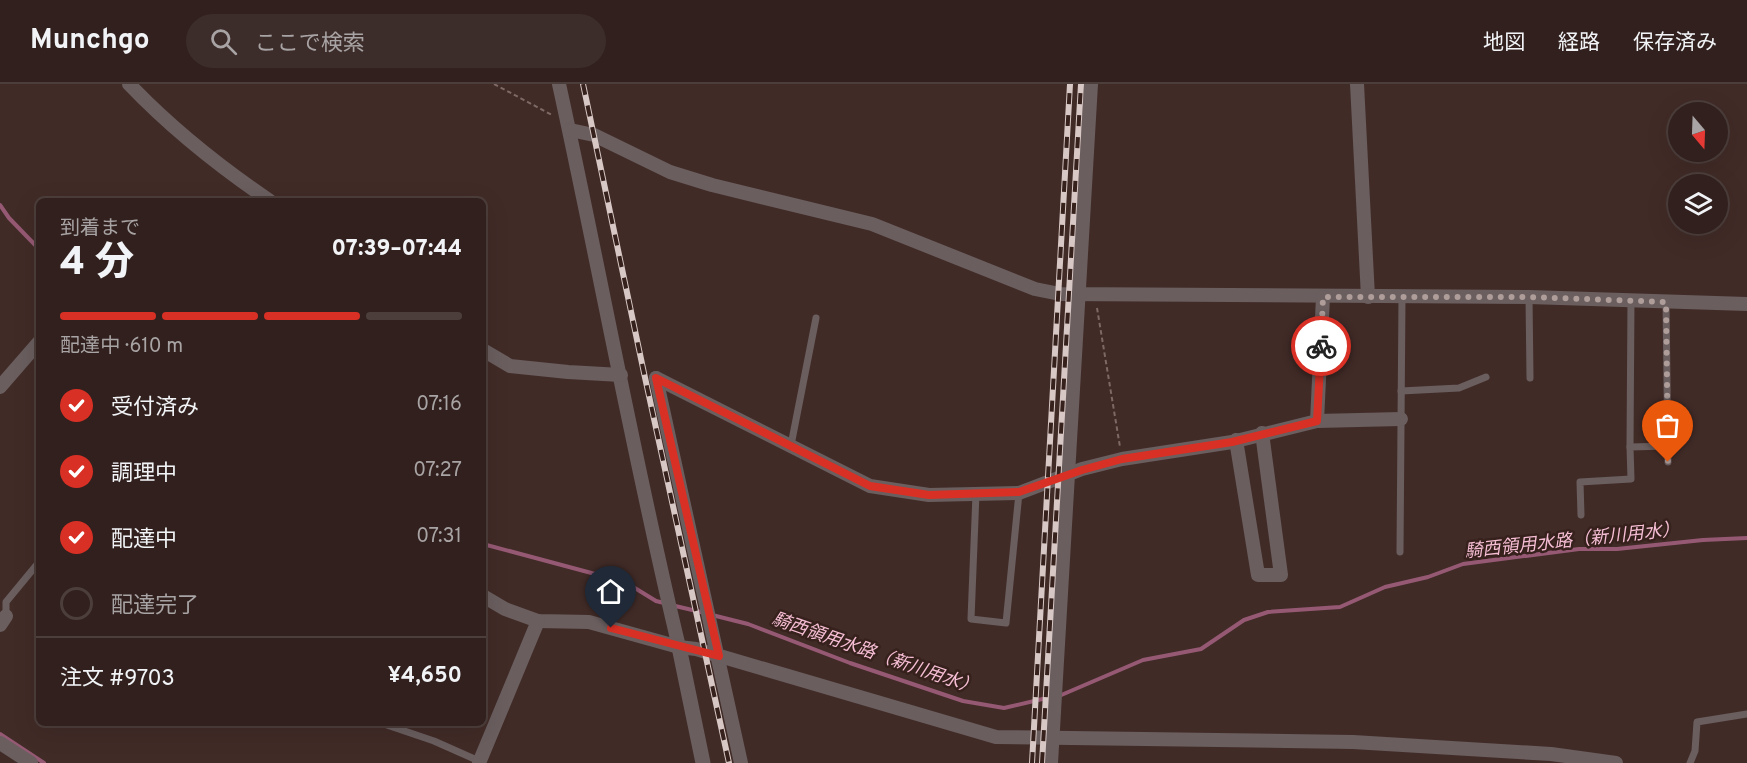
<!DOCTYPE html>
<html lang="ja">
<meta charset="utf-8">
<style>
:root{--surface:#31201d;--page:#3d2d2a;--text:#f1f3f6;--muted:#a8a3a4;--line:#4c3e3b;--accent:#d93025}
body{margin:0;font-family:Overpass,"Noto Sans JP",sans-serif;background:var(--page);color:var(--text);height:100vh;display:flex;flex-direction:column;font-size:22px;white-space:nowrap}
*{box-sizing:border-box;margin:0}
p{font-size:20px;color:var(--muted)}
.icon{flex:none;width:33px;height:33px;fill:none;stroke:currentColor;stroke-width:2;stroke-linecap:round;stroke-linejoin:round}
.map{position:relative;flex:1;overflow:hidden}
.sheet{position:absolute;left:36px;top:114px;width:450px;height:528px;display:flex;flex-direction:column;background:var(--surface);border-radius:9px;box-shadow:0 6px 24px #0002,0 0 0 2px var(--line)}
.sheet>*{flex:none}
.needle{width:39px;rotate:161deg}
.controls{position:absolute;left:1668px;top:18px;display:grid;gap:12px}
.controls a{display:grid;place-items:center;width:60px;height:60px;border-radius:50%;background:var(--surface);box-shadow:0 6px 24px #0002,0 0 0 2px var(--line);font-size:30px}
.pin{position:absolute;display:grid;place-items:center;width:51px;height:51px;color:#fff;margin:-62px -26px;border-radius:50% 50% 50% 0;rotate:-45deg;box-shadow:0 0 6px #0007}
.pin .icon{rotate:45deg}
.courier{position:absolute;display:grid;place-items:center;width:60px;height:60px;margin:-30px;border:4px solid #d93025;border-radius:50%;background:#fff;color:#222;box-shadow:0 2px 8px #0007}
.overview em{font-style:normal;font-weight:800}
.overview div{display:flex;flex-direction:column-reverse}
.overview{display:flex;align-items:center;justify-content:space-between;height:102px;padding:0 24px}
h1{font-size:39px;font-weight:800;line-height:45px}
.bar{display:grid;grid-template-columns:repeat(4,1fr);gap:9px 6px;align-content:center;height:72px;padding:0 24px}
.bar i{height:8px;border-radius:4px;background:var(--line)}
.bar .selected{background:var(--accent)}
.bar p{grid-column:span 4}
.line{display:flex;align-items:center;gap:15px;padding:0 24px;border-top:2px solid var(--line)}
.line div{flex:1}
ol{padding:0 24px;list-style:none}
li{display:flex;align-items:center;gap:18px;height:66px}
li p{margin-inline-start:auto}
li .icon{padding:6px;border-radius:50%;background:var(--accent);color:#fff;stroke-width:4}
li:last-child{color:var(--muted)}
li i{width:33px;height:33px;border:3px solid var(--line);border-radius:50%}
header{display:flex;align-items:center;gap:36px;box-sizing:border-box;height:84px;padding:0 30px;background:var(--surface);border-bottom:2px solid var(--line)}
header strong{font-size:28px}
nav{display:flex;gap:33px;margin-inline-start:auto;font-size:21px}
.search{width:420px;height:54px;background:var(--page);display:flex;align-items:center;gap:15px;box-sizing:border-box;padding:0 21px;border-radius:33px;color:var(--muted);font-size:22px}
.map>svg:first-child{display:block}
</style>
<header>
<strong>Munchgo</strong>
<div class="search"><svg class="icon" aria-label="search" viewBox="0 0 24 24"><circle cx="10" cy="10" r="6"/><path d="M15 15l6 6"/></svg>ここで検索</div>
<nav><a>地図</a><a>経路</a><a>保存済み</a></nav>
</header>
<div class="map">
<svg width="1747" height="679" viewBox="0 0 1747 679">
<rect width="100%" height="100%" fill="#412b27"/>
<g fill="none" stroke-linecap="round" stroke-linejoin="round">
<g stroke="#965974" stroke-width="4">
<polyline points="0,121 9,134 39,165"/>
<polyline points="483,460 625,498 656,517 664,519"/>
<polyline points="671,521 705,529"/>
<polyline points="712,531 748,540 850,579 963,617 1004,624 1051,613"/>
<polyline points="1059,612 1143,576 1201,565 1244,536 1268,528 1340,523 1385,503 1428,493 1463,480 1579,465 1617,465 1703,456 1747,454"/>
<polyline points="0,650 44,679"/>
</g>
<g stroke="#7d6965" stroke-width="2" stroke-dasharray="4.5 3" stroke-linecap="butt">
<polyline points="494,0 552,31"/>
<polyline points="1097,224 1120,363"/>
</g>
<g stroke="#6a5e5f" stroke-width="7">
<polyline points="1529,213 1530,294"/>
<polyline points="1666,218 1668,378"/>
<polyline points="1401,307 1459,304 1486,293"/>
<polyline points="791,361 816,234"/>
<polyline points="1630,363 1631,215"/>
<polyline points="976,410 971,535 1006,539 1019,409"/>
<polyline points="1581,431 1580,398 1631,395 1630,363 1668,362"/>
<polyline points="1400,468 1402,213"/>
<polyline points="6,532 6,518 39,478"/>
<polyline points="381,639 434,657 479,677"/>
<polyline points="1690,679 1695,667 1697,638 1747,630"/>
</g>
<g stroke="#6a5e5f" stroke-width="14">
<path d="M129,0C171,44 220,83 270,117"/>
<path d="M559,0C600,187 634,376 679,563"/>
<polyline points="1357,0 1368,213"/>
<polyline points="570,46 594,51 670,88 712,101 872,140 1035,205 1060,210 1529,213 1747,220"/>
<polyline points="483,266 510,282 568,288 621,291"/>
<polyline points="656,294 870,402 929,411 1019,409 1082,385 1122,375 1232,358 1317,337 1323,213"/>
<polyline points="656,294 741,679"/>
<polyline points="0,303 39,258"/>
<polyline points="1317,337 1401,335"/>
<polyline points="1236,356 1258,491 1281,491 1262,349"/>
<polyline points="483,512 505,525 538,537 589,538 679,563 696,565 996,653 1353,658 1551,670 1616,679"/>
<polyline points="0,541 6,532"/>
<polyline points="0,659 31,679"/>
<polyline points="479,679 538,537"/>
<polyline points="1051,679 1091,0"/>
</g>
<polyline stroke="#6a5e5f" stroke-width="15" points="679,563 703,679"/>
<g stroke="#d8c8c5" stroke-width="6">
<g id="rail">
<polyline points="583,0 644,289 729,679"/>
<polyline points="1032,679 1070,0"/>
<polyline points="1042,679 1081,0"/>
</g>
</g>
<use href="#rail" stroke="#36211d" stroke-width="4" stroke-dasharray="11" stroke-linecap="butt"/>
</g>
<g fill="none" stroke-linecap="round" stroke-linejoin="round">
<polyline stroke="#ae9d99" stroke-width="6" stroke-dasharray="0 10.8" points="1321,262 1323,213 1529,213 1666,218 1668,378"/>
<polyline stroke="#d93025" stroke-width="8" points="611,544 719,572 656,294 870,402 929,411 1019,408 1082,386 1122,375 1232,358 1317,337 1321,262"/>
</g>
<g text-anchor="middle" stroke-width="5" stroke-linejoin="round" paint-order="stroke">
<g font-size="18" font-style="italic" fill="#f6bed4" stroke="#36211d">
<text transform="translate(1572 456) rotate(-6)" y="6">騎西領用水路（新川用水）</text>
<text transform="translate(875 569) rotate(19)" y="6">騎西領用水路（新川用水）</text>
</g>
</g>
</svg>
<div class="controls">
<a><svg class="needle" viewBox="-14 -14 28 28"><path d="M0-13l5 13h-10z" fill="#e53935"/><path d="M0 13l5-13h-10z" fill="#a8a3a4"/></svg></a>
<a><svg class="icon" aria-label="layers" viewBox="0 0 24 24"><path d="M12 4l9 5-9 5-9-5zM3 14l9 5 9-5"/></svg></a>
</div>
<div class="pin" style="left:1668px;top:378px;background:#ea580c"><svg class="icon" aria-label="bag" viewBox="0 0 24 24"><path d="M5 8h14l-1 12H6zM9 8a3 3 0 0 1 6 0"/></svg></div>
<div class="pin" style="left:611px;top:544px;background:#1f2937"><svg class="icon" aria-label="home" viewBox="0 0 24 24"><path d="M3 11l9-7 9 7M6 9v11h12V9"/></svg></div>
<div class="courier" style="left:1321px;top:262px"><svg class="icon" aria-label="bike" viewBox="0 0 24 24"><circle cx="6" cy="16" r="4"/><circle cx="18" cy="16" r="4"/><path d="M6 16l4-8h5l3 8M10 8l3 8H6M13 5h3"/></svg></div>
<section class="sheet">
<div class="overview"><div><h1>4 分</h1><p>到着まで</p></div><em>07:39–07:44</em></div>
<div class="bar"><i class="selected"></i><i class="selected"></i><i class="selected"></i><i></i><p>配達中 · 610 m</p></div>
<ol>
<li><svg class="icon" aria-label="check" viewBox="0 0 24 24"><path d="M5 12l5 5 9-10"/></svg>受付済み<p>07:16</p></li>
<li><svg class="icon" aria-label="check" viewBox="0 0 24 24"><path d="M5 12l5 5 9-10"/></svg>調理中<p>07:27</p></li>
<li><svg class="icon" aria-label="check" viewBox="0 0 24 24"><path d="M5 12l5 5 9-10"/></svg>配達中<p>07:31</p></li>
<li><i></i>配達完了</li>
</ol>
<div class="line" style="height:78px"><div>注文 #9703</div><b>¥4,650</b></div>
</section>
</div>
